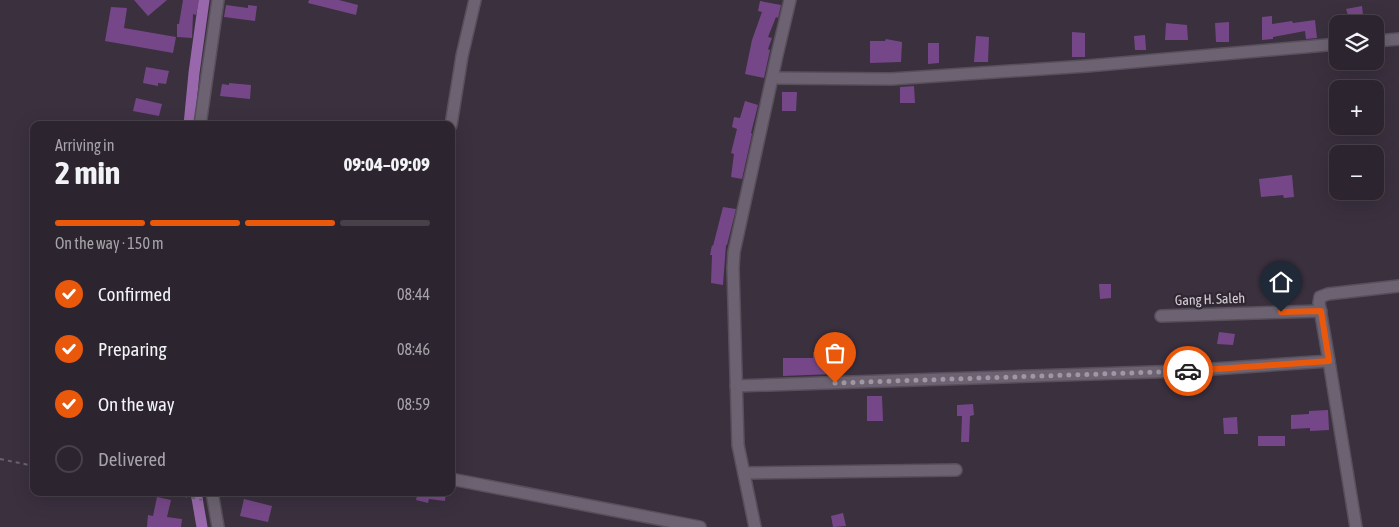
<!DOCTYPE html>
<meta charset="utf-8">
<style>
:root{--surface:#2c242e;--page:#342c36;--text:#f1f3f6;--muted:#a6a4aa;--line:#48414a;--accent:#ea580c}
body{margin:0;font-family:"Asap Condensed",sans-serif;background:var(--page);color:var(--text);height:100vh;display:flex;flex-direction:column;font-size:19px;white-space:nowrap}
*{box-sizing:border-box;margin:0}
p{font-size:16px;color:var(--muted)}
.icon{flex:none;width:28px;height:28px;fill:none;stroke:currentColor;stroke-width:2;stroke-linecap:round;stroke-linejoin:round}
.map{position:relative;flex:1;overflow:hidden}
.panel{position:absolute;left:30px;top:121px;width:425px;height:375px;display:flex;flex-direction:column;background:var(--surface);border-radius:10px;box-shadow:0 5px 20px #0002,0 0 0 1px var(--line)}
.panel>*{flex:none}
.fabs{position:absolute;left:1329px;top:15px;display:grid;gap:10px}
.fabs a{display:grid;place-items:center;width:55px;height:55px;border-radius:10px;background:var(--surface);box-shadow:0 5px 20px #0002,0 0 0 1px var(--line);font-size:25px}
.pin{position:absolute;display:grid;place-items:center;width:42px;height:42px;color:#fff;margin:-51px -21px;border-radius:50% 50% 50% 0;rotate:-45deg;box-shadow:0 0 5px #0007}
.pin .icon{rotate:45deg}
.courier{position:absolute;display:grid;place-items:center;width:50px;height:50px;margin:-25px;border:4px solid #ea580c;border-radius:50%;background:#fff;color:#222;box-shadow:0 1px 6px #0007}
.overview em{font-style:normal;font-weight:700}
.overview div{display:flex;flex-direction:column-reverse}
.overview{display:flex;align-items:center;justify-content:space-between;height:85px;padding:0 25px}
h1{font-size:32px;font-weight:700;line-height:38px}
.bar{display:grid;grid-template-columns:repeat(4,1fr);gap:8px 5px;align-content:center;height:60px;padding:0 25px}
.bar i{height:6px;border-radius:4px;background:var(--line)}
.bar .current{background:var(--accent)}
.bar p{grid-column:span 4}
ol{padding:0 25px;list-style:none}
li{display:flex;align-items:center;gap:15px;height:55px}
li p{margin-inline-start:auto}
li .icon{padding:5px;border-radius:50%;background:var(--accent);color:#fff;stroke-width:4}
li:last-child{color:var(--muted)}
li i{width:28px;height:28px;border:2px solid var(--line);border-radius:50%}
.map>svg:first-child{display:block}
</style>
<div class="map">
<svg width="1399" height="527" viewBox="0 0 1399 527">
<rect width="100%" height="100%" fill="#3a303e"/>
<g fill="none" stroke-linecap="round" stroke-linejoin="round">
<g stroke="#9968ac" stroke-width="11">
<polyline points="189,125 194,73 204,0"/>
<polyline points="196,492 202,527"/>
</g>
</g>
<g fill="#764788">
<polygon points="134,0 167,0 148,16"/>
<polygon points="183,0 199,0 196,15 193,14 192,38 177,37 177,24 179,24"/>
<polygon points="309,0 339,0 358,5 356,15 308,3"/>
<polygon points="760,1 781,5 778,18 776,17 768,37 772,38 768,49 770,50 764,78 745,74 752,40 762,12 758,11"/>
<polygon points="226,5 248,8 248,5 257,6 255,21 224,17"/>
<polygon points="1362,6 1364,24 1351,24 1346,9"/>
<polygon points="111,7 127,8 124,28 176,37 173,53 105,41"/>
<polygon points="1272,16 1272,24 1292,21 1293,23 1315,20 1317,38 1306,39 1305,31 1273,37 1273,39 1262,40 1262,17"/>
<polygon points="1229,22 1229,42 1216,42 1215,23"/>
<polygon points="1166,23 1187,25 1188,40 1165,40"/>
<polygon points="1072,32 1085,33 1085,57 1072,57"/>
<polygon points="1145,35 1146,50 1135,50 1134,36"/>
<polygon points="976,36 989,37 988,62 974,62"/>
<polygon points="886,39 902,42 901,62 870,63 870,41 885,41"/>
<polygon points="928,43 939,43 939,63 928,64"/>
<polygon points="146,67 169,71 166,84 158,83 158,86 143,83"/>
<polygon points="229,83 251,85 250,99 220,96 222,84 229,85"/>
<polygon points="914,86 915,103 900,103 900,87"/>
<polygon points="782,92 797,92 796,111 782,111"/>
<polygon points="136,98 162,104 159,116 133,111"/>
<polygon points="745,101 758,105 751,133 752,134 742,179 731,177 734,154 731,153 737,129 732,127 734,117 740,118"/>
<polygon points="1292,175 1294,197 1284,198 1283,195 1261,197 1259,179"/>
<polygon points="723,207 736,209 727,245 726,245 723,285 711,283 712,255 710,255 712,245 713,246"/>
<polygon points="1099,284 1111,284 1111,298 1100,299"/>
<polygon points="1219,332 1235,334 1233,345 1217,344"/>
<polygon points="832,351 833,374 783,376 783,358 813,358 813,352"/>
<polygon points="867,396 882,396 883,421 867,421"/>
<polygon points="973,404 974,415 970,416 969,442 961,442 962,416 957,416 957,405"/>
<polygon points="1328,410 1329,430 1310,431 1310,428 1291,429 1291,415 1309,414 1309,411"/>
<polygon points="1237,417 1238,434 1224,434 1223,418"/>
<rect x="1258" y="436" width="27" height="10"/>
<polygon points="418,492 446,492 445,501 429,499 428,503 416,500"/>
<polygon points="157,497 171,500 167,517 182,519 181,527 147,527 148,515 153,516"/>
<polygon points="244,499 272,506 268,522 240,516"/>
<polygon points="843,513 846,526 833,527 831,516"/>
</g>
<g fill="none" stroke-linecap="round" stroke-linejoin="round">
<g stroke="#574f5a" stroke-width="14">
<g id="minor">
<polyline points="1375,41 1399,39"/>
<polyline points="773,78 891,79 1087,66 1338,44"/>
<polyline points="200,125 218,0"/>
<polyline points="451,125 462,56 475,0"/>
<polyline points="1161,316 1321,311"/>
<polyline points="1329,361 1356,527"/>
<polyline points="736,386 1183,371 1329,361 1319,303 1320,297 1328,294 1399,286"/>
<polyline points="744,473 956,470"/>
<polyline points="451,479 700,527"/>
<polyline points="212,492 218,527"/>
<polyline points="755,527 738,445 733,268 734,252 777,55 790,0"/>
</g>
</g>
<g stroke="#6b636f" stroke-width="2" stroke-dasharray="4 4" stroke-linecap="butt">
<polyline points="0,459 34,466"/>
<polyline points="168,492 202,500"/>
</g>
<use href="#minor" stroke="#6c6271" stroke-width="11"/>
</g>
<g fill="none" stroke-linecap="round" stroke-linejoin="round">
<polyline stroke="#9f97a1" stroke-width="5" stroke-dasharray="0 9" points="835,383 1188,371"/>
<polyline stroke="#ea580c" stroke-width="6" points="1188,371 1329,361 1321,311 1281,312"/>
</g>
<g text-anchor="middle" stroke-width="4.5" stroke-linejoin="round" paint-order="stroke">
<g font-size="14" fill="#d5cfd7" stroke="#302733">
<text transform="translate(1210 299) rotate(-2)" y="5">Gang H. Saleh</text>
</g>
</g>
</svg>
<div class="fabs">
<a><svg class="icon" aria-label="layers" viewBox="0 0 24 24"><path d="M12 4l9 5-9 5-9-5zM3 14l9 5 9-5"/></svg></a>
<a>+</a>
<a>−</a>
</div>
<div class="pin" style="left:835px;top:383px;background:#ea580c"><svg class="icon" aria-label="bag" viewBox="0 0 24 24"><path d="M5 8h14l-1 12H6zM9 8a3 3 0 0 1 6 0"/></svg></div>
<div class="pin" style="left:1281px;top:312px;background:#1f2937"><svg class="icon" aria-label="home" viewBox="0 0 24 24"><path d="M3 11l9-7 9 7M6 9v11h12V9"/></svg></div>
<div class="courier" style="left:1188px;top:371px"><svg class="icon" aria-label="car" viewBox="0 0 24 24"><path d="M5 17H2v-5l4-1 3-4h7l3 4 3 1v5h-3M9 17h6M6 11h13"/><circle cx="7" cy="17" r="2"/><circle cx="17" cy="17" r="2"/></svg></div>
<section class="panel">
<div class="overview"><div><h1>2 min</h1><p>Arriving in</p></div><em>09:04–09:09</em></div>
<div class="bar"><i class="current"></i><i class="current"></i><i class="current"></i><i></i><p>On the way · 150 m</p></div>
<ol>
<li><svg class="icon" aria-label="check" viewBox="0 0 24 24"><path d="M5 12l5 5 9-10"/></svg>Confirmed<p>08:44</p></li>
<li><svg class="icon" aria-label="check" viewBox="0 0 24 24"><path d="M5 12l5 5 9-10"/></svg>Preparing<p>08:46</p></li>
<li><svg class="icon" aria-label="check" viewBox="0 0 24 24"><path d="M5 12l5 5 9-10"/></svg>On the way<p>08:59</p></li>
<li><i></i>Delivered</li>
</ol>
</section>
</div>
